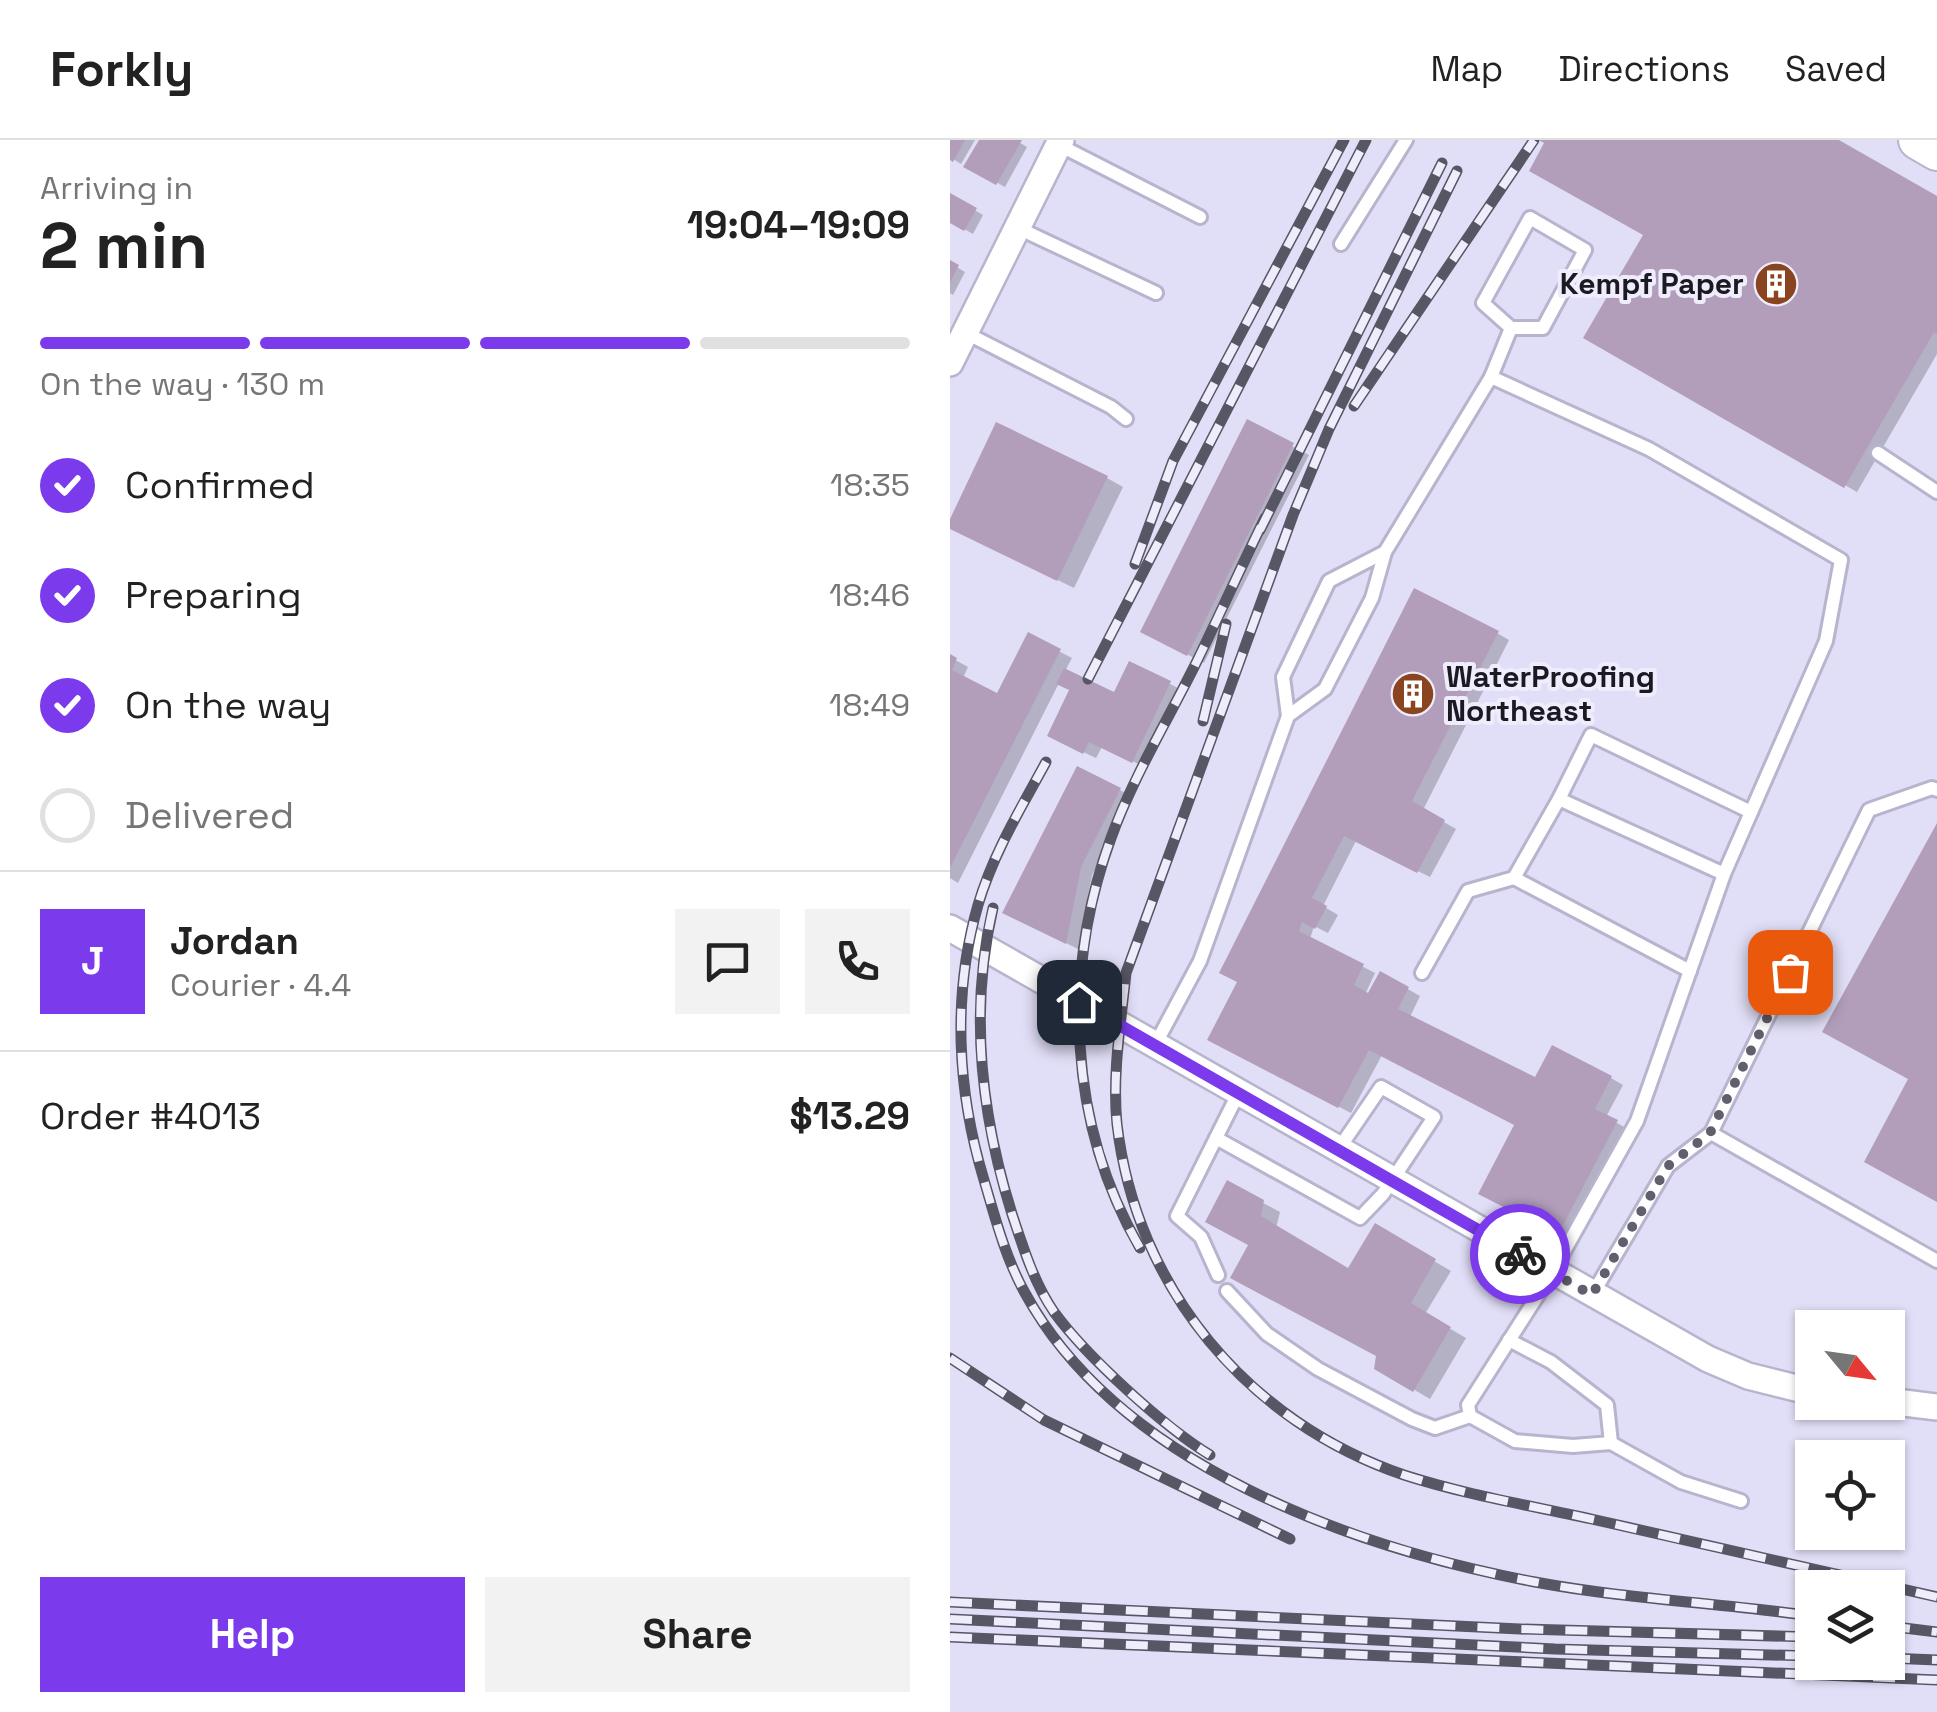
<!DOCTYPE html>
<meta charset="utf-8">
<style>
:root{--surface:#fff;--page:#f2f2f2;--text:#222;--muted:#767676;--line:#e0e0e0;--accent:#7c3aed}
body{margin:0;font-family:"Space Grotesk",sans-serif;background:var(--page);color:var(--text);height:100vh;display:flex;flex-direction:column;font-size:38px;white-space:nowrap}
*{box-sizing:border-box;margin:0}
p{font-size:32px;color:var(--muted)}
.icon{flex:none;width:55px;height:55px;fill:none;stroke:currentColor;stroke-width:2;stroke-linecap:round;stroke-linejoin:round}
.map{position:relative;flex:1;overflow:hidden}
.panel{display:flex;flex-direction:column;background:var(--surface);width:950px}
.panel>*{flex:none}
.needle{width:65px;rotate:119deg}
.fabs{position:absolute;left:845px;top:1170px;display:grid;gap:20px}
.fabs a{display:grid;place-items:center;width:110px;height:110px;border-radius:0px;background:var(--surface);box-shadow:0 2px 8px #0004;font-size:50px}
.pin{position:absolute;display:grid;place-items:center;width:85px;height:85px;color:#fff;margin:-42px;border-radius:20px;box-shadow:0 5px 15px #0006}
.courier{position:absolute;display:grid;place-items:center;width:100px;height:100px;margin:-50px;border:8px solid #7c3aed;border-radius:50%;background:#fff;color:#222;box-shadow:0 2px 12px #0007}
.overview em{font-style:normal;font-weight:700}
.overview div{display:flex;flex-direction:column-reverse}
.overview{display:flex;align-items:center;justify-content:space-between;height:170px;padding:0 40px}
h1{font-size:65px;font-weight:700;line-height:75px}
.bar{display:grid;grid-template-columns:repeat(4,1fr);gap:15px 10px;align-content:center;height:120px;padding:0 40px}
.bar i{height:12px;border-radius:8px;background:var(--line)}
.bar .current{background:var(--accent)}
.bar p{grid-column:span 4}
.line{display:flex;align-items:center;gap:25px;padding:0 40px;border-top:2px solid var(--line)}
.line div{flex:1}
.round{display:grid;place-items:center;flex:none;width:105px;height:105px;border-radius:0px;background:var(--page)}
ol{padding:0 40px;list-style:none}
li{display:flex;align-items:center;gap:30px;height:110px}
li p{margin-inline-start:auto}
li .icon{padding:10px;border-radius:50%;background:var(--accent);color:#fff;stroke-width:4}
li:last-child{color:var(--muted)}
li i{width:55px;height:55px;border:5px solid var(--line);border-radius:50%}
.button{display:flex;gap:20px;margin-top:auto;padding:20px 40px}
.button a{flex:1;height:115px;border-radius:0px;background:var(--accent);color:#fff;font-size:40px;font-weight:700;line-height:115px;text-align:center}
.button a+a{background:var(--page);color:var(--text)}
header{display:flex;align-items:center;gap:60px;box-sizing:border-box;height:140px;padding:0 50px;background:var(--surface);border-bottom:2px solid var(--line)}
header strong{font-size:48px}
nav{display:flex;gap:55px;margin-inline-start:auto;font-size:35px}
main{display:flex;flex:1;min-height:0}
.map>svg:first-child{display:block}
</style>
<header>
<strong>Forkly</strong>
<nav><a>Map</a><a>Directions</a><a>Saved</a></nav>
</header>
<main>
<section class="panel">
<div class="overview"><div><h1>2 min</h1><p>Arriving in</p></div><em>19:04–19:09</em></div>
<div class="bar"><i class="current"></i><i class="current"></i><i class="current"></i><i></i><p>On the way · 130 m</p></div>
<ol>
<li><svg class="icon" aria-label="check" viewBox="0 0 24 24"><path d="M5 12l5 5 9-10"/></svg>Confirmed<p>18:35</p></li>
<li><svg class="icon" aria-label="check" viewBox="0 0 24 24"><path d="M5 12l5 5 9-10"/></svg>Preparing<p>18:46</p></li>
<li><svg class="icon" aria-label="check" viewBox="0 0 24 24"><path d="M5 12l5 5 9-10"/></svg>On the way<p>18:49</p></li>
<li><i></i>Delivered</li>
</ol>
<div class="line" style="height:180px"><b class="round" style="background:var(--accent);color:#fff">J</b><div><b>Jordan</b><p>Courier · 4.4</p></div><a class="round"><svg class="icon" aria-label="chat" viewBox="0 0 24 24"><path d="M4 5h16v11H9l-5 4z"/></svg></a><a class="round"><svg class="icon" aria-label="phone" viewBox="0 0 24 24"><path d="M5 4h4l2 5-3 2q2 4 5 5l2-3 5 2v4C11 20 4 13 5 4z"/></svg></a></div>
<div class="line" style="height:130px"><div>Order #4013</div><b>$13.29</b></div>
<div class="button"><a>Help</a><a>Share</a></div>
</section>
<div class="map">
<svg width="987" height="1572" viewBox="0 0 987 1572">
<rect width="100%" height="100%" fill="#e1def7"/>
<g fill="#0003">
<polygon points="0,0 25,0 11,24 0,17"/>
<polygon points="32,0 65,0 77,7 55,47 17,26"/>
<polygon points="594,0 884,0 987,59 987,214 907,352 637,197 696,94"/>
<polygon points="2,57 33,75 23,94 0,81"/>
<polygon points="0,123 15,132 3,155 0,153"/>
<polygon points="298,283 359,315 254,523 209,500"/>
<polygon points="157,338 173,347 124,448 0,387"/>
<polygon points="547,493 559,500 473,670 506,689 480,737 406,701 373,766 388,775 378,793 364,786 360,799 425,833 412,861 416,863 431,834 470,856 460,877 586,941 661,938 673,945 656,977 678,989 621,1099 544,1060 567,984 432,915 401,973 272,906 290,842 272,832"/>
<polygon points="79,496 122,518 115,531 165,555 180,524 232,550 195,627 152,607 146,618 112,602 122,550 109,543 8,743 0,738 0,517 18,527 13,538 49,556"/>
<polygon points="170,650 182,657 142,735 128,809 67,779"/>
<polygon points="278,1044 330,1072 326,1088 399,1131 426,1087 501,1131 475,1174 516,1198 480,1259 427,1228 429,1215 301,1104"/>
</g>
<g fill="#b29ebb">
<polygon points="0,0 15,0 3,22 0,20"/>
<polygon points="29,0 72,0 46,45 13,27"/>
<polygon points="589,0 889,0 987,56 987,194 984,192 894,348 633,198 693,95 579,31 594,3"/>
<polygon points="0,53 27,68 14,91 0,83"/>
<polygon points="0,120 9,125 0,143"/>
<polygon points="297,279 344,303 237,516 190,492"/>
<polygon points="46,282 158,336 107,441 0,389 0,379"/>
<polygon points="464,448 549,491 462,661 495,680 467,733 394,696 362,758 377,766 365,789 352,782 349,791 414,824 404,845 418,853 430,831 459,847 448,869 585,937 602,905 662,936 645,969 668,980 608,1095 528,1054 564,985 419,910 388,968 257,900 287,842 269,833"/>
<polygon points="78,492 111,509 0,728 0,514 7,518 2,530 47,553"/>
<polygon points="179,521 221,541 182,623 139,602 133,614 97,596 119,550 106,544 114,528 164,552"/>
<polygon points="127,626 171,648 131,727 116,804 52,773"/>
<polygon points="987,683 987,1062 914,1022 958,939 872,892"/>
<polygon points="277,1040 314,1060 311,1076 398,1128 425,1083 486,1119 461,1163 501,1187 463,1252 424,1229 426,1216 280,1138 298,1105 255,1082"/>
</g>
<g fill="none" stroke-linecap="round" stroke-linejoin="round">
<g stroke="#b8b4cd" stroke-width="18">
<g id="lane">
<polyline points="109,5 250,77"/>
<polyline points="68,88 206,153"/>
<polyline points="391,104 456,0"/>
<polyline points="16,193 161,267 176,279"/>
<polyline points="541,237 561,188 593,188 635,110 580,78 533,163 561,188"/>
<polyline points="928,313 987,352"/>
<polyline points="338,576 333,537 379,441 435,412"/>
<polyline points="609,659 641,595 801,672"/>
<polyline points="564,738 740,831"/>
<polyline points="472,833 518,751 564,738 609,659 774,734"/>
<polyline points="205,905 250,821 338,576 375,549 422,458 435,412 541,237 699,309 891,420 876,501 774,734 687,981 602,1133 518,1265 520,1276 565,1301 623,1306 661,1303 731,1342 791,1361"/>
<polyline points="761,993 987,1121"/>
<polyline points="266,998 410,1078 433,1054 484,977 431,947 388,1010"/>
<polyline points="268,1135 251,1097 227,1076 288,954"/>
<polyline points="277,1151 317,1194 368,1229 462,1279 485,1288 520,1276"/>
<polyline points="642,1155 718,1026 761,993 919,670 982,648 987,650"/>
<polyline points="559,1200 601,1222 657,1265 661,1303"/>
</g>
</g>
<g stroke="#b8b4cd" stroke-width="30">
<g id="street">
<polyline points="0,223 111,0"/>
<polyline points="0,788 758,1219 798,1236 862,1252"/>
<polyline points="938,1261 987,1267"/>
</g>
</g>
<g stroke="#b8b4cd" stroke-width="42">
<polyline id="secondary" points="968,0 987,11"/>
</g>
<use href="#lane" stroke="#fff" stroke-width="12"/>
<use href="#street" stroke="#fff" stroke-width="25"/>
<use href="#secondary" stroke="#fff" stroke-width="38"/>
<g stroke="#575664" stroke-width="11">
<g id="rail">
<path d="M507,31L379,289L343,375L176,833C171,882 162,934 167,984C186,1148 298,1282 454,1335C516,1355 583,1366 646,1380C760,1406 873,1431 987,1457"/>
<polyline points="404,266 584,0"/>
<polyline points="310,390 492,23"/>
<polyline points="185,424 223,321 394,0"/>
<polyline points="138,539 416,0"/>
<polyline points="253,581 276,484"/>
<path d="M96,622C71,668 43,714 28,765C2,855 7,951 34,1040C45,1078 56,1119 75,1153C169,1325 404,1408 585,1442C676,1459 771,1463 862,1476"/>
<path d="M43,768C19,871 31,975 62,1074C73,1107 84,1143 104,1172C136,1216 214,1287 260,1315"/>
<path d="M190,1108C118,984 112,832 161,698C183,637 218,580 247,521C270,474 292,425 315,378"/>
<polyline points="0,1218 94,1280 340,1399"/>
<polyline points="0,1462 570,1489 862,1497"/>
<polyline points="0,1479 605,1509 862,1516"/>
<polyline points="938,1486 987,1492"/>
<polyline points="0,1497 987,1540"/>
<polyline points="938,1518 987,1520"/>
</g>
</g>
<use href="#rail" stroke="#efecfc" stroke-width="8" stroke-dasharray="22" stroke-linecap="butt"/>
</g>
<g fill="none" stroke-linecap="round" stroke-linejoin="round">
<polyline stroke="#605f6d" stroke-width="10" stroke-dasharray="0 18" points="570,1114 642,1155 718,1026 760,993 840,832"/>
<polyline stroke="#7c3aed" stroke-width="12" points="129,862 570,1114"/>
</g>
<defs>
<g id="building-disc" transform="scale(2.25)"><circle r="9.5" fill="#8a441f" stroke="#efecfc"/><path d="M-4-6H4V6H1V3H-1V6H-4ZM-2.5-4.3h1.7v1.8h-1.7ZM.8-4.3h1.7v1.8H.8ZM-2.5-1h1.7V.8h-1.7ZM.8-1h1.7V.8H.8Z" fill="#fff"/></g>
</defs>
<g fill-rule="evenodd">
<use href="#building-disc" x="826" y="144"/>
<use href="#building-disc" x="463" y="554"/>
</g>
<g text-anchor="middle" stroke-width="8" stroke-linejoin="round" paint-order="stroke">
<g font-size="30" font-weight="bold" fill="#1b1a23" stroke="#efecfc" text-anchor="end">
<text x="794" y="154">Kempf Paper</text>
<text x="496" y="547" text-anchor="start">WaterProofing<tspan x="496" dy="34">Northeast</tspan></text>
</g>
</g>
</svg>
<div class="fabs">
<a><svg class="needle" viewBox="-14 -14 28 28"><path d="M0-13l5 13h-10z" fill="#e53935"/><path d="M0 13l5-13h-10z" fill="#767676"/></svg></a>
<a><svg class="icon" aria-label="locate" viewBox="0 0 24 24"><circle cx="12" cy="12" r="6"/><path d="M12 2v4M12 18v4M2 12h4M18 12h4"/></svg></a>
<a><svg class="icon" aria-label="layers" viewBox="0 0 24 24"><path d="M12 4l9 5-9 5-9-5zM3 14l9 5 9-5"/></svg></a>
</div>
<div class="pin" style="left:840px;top:832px;background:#ea580c"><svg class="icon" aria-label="bag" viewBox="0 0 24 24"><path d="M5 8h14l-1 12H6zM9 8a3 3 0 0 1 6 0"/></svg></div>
<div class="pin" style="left:129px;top:862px;background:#1f2937"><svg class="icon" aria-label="home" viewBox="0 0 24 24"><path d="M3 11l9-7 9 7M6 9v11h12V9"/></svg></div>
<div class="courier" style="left:570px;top:1114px"><svg class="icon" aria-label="bike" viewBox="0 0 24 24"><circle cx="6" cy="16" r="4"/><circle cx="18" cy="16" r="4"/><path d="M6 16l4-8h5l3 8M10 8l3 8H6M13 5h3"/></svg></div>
</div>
</main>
